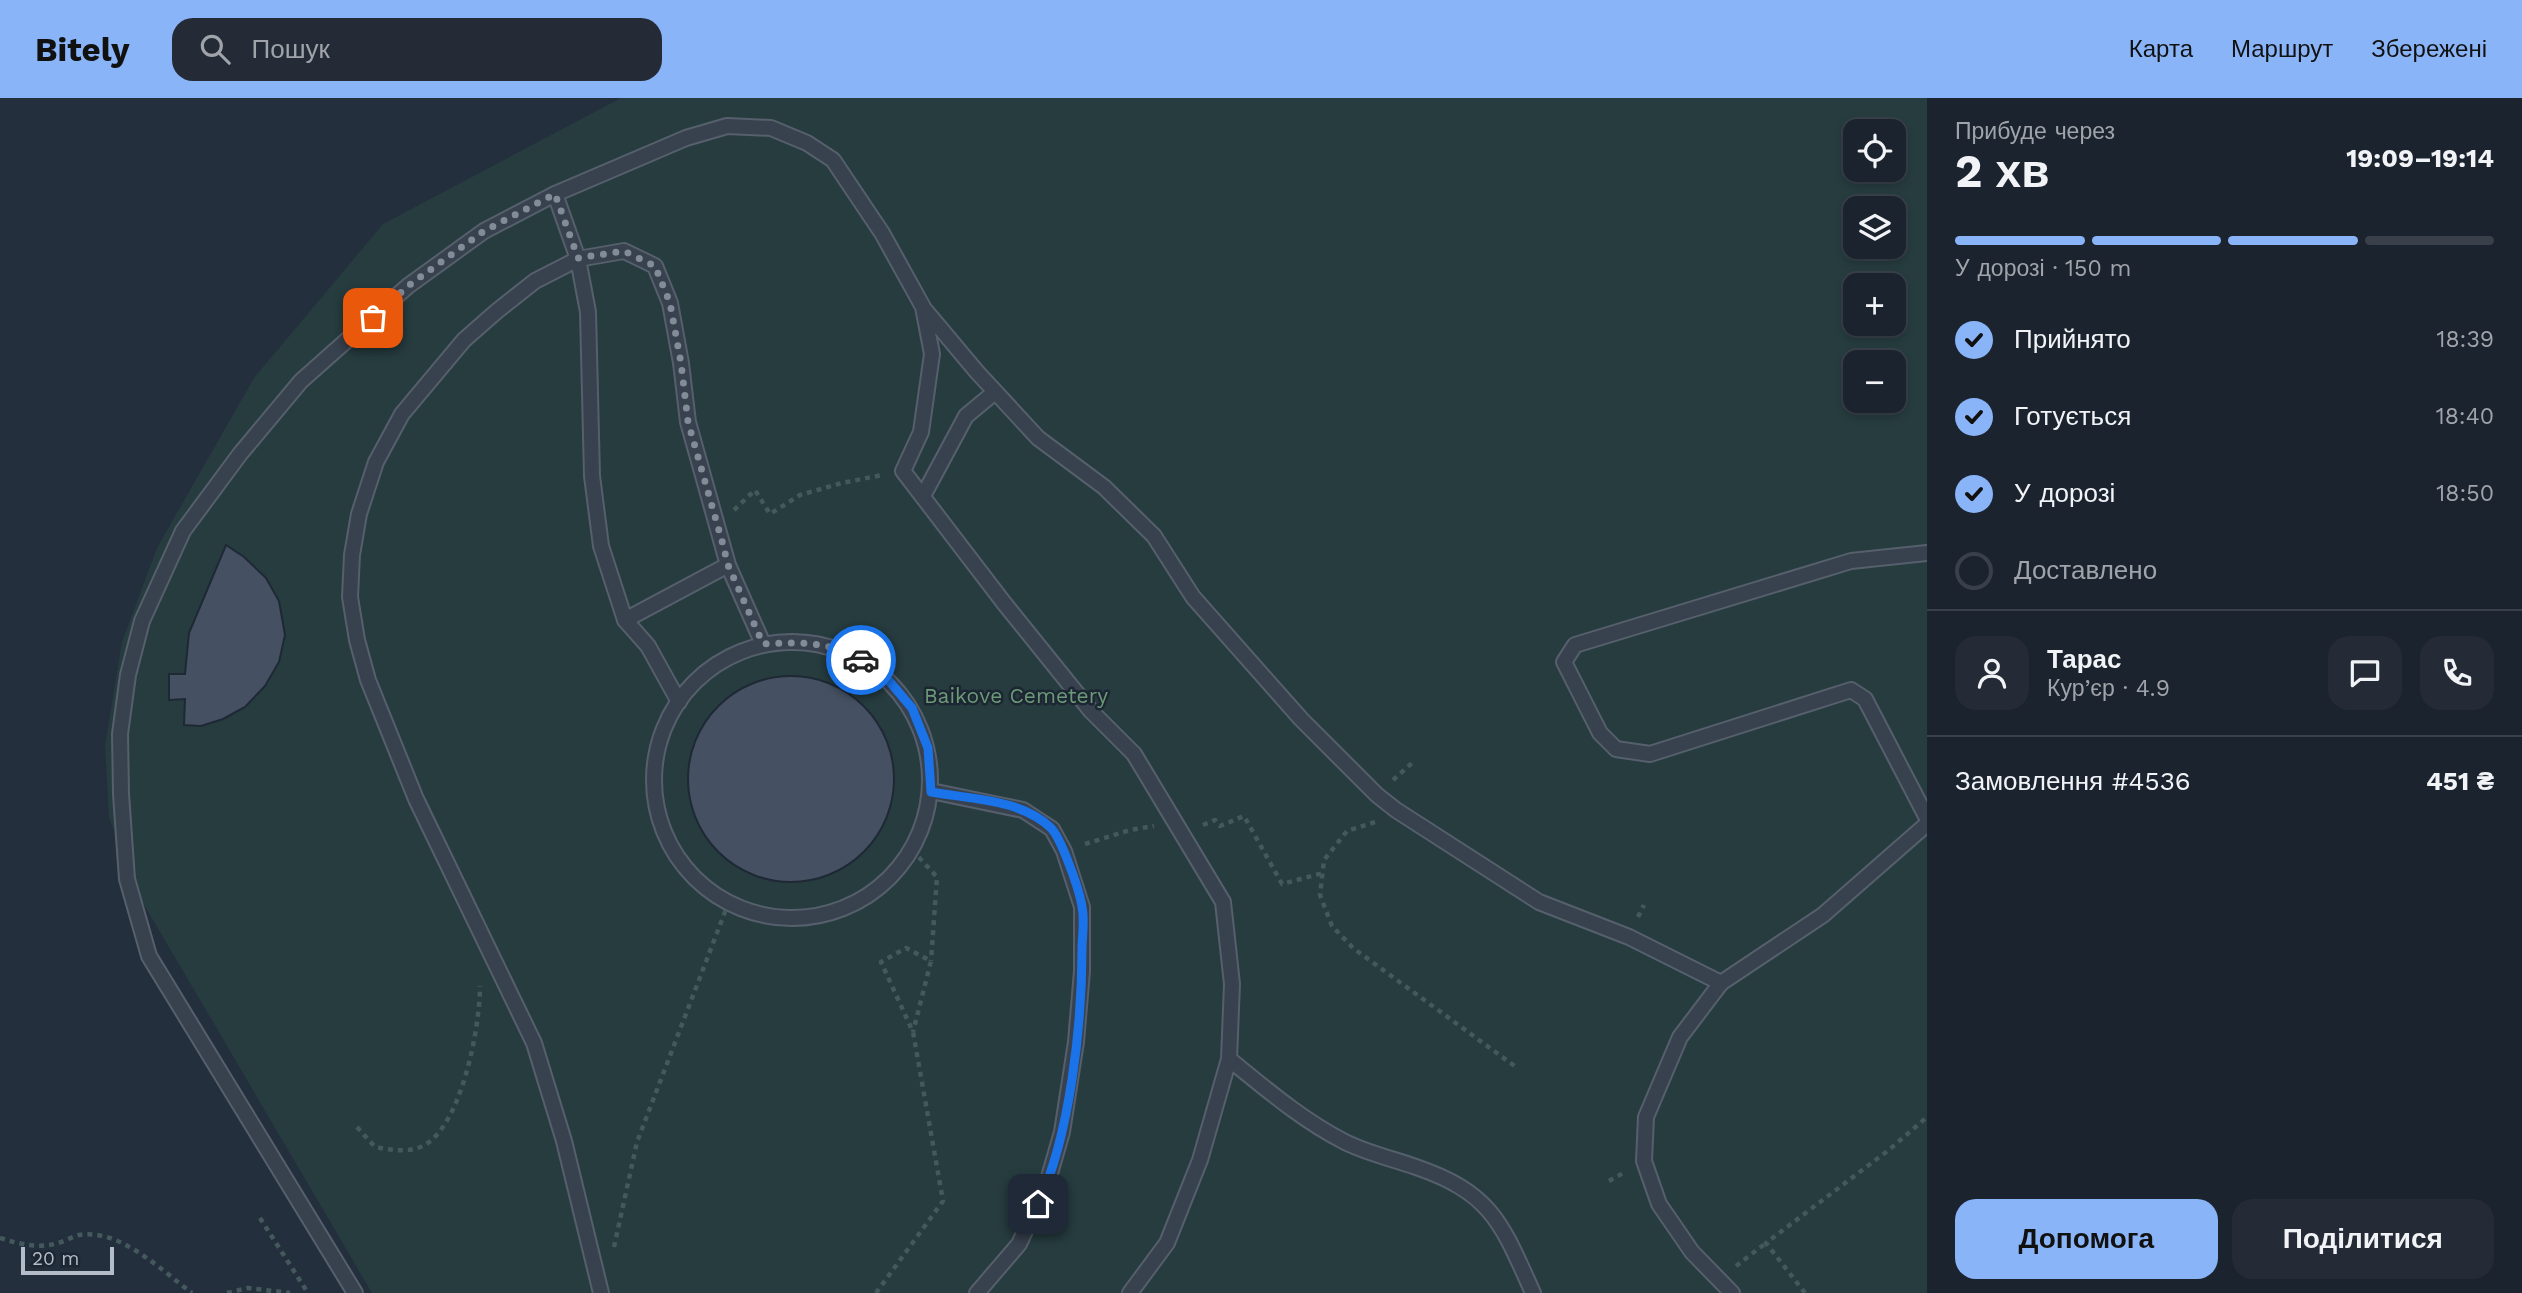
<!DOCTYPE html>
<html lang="uk">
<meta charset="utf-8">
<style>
:root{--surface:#1b232e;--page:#242b36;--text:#f1f3f6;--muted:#a0a4aa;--line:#39404a;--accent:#8ab4f8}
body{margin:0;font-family:"Work Sans",sans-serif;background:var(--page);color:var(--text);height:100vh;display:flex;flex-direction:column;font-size:26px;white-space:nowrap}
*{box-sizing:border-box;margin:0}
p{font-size:23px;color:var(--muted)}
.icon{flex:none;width:38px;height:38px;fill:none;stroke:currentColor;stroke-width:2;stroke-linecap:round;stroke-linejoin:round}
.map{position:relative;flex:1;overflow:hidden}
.drawer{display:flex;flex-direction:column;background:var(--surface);width:595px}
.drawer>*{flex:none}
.tools{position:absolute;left:1843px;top:21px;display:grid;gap:14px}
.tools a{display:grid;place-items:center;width:63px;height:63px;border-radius:14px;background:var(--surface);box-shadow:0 4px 10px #0003,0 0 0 2px var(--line);font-size:35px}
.scale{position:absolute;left:21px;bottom:18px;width:93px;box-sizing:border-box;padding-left:7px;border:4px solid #b4bcc9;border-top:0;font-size:19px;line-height:24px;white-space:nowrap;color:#b4bcc9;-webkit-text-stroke:5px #1d2633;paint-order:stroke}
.pin{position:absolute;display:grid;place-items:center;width:60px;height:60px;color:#fff;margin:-30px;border-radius:14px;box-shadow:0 4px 10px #0006}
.courier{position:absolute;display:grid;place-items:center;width:70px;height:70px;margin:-35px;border:5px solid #1a73e8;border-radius:50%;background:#fff;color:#222;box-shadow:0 2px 9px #0007}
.summary em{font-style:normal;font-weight:700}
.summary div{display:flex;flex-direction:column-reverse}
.summary{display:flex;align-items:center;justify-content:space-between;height:119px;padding:0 28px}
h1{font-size:46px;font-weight:700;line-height:52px}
.bar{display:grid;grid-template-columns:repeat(4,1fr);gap:10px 7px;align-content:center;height:84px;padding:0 28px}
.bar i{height:9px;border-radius:5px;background:var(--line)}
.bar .selected{background:var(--accent)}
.bar p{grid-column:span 4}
.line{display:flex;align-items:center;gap:18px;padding:0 28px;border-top:2px solid var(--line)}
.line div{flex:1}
.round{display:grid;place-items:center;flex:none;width:74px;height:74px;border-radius:21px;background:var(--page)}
ol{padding:0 28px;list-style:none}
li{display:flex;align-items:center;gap:21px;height:77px}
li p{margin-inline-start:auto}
li .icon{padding:7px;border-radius:50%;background:var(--accent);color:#111;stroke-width:4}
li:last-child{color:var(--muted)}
li i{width:38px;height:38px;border:4px solid var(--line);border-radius:50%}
.action{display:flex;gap:14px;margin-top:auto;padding:14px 28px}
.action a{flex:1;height:80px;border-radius:21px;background:var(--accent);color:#111;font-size:28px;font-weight:700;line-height:80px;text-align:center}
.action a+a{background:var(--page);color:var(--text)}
header{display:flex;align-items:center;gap:42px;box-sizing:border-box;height:98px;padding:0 35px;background:var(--accent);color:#111}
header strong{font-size:33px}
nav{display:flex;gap:38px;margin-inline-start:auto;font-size:24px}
.search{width:490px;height:63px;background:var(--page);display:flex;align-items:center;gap:18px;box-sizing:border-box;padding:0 24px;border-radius:21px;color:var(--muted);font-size:26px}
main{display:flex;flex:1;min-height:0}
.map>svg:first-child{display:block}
</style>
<header>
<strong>Bitely</strong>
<div class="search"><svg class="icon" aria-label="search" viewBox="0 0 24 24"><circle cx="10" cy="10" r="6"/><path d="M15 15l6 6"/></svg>Пошук</div>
<nav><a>Карта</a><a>Маршрут</a><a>Збережені</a></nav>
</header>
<main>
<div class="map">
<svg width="1927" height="1195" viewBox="0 0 1927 1195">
<rect width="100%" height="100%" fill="#242f3e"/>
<path fill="#263c3f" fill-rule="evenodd" d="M621,0H1927V1195H372L139,798L109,719L105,648L122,544L157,450L254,280L383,126ZM1855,33H1894V72H1855ZM1855,110H1894V149H1855ZM1855,187H1894V226H1855ZM1855,264H1894V303H1855Z"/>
<g fill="#455162" stroke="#1f2835" stroke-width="2">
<polygon points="226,447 244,459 266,480 279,503 285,537 279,564 265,588 245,609 223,621 201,628 184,627 185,601 169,602 169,576 185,576 189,535"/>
<circle cx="791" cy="681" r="103"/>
</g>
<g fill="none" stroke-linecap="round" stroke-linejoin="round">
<g stroke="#565f6c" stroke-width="18">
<g id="service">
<polyline points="555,96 578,161 624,153 655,168 670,205 681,265 688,324 728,467 763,546"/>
<polyline points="925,212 977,274 1038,340 1104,389 1154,438 1193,499 1301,621 1377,697 1396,712 1539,804 1629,839 1721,885"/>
<polyline points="923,398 966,318 995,294"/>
<polyline points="1927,455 1851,463 1575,547 1564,564 1600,635 1616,651 1650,656 1851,592 1865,601 1927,720"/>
<polyline points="625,522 728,467"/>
<circle cx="792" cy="682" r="138"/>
<polyline points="931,693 1023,712 1052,731 1064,753 1082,809 1082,873 1076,944 1062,1034 1047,1086 1019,1146 977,1195"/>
<path d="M1229,961C1266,991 1302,1022 1345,1044C1367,1055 1393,1061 1416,1069C1492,1095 1502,1126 1533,1195"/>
<polyline points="355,1195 149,858 127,781 121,696 120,636 128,577 142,523 183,433 240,356 301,283 408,188 484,133 555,96 686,40 727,28 771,30 807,45 833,62 882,135 923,209 932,256 921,334 903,373 1004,505 1091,613 1134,656 1223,804 1232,886 1229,961 1200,1062 1167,1145 1130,1195"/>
<polyline points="601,1195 564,1043 534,945 416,701 368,582 357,542 350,499 352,457 359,416 376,364 402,316 464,242 497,213 535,183 578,161 588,214 592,378 601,448 625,522 648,548 679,604"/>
<polyline points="1732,1195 1692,1154 1659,1106 1644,1063 1646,1019 1680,939 1721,885 1823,817 1927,726"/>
</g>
</g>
<g stroke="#44595c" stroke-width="4.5" stroke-dasharray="5 5" stroke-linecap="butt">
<polyline points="734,412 755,392 770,416 800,397 842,385 882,377"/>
<polyline points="1393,682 1412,665"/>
<polyline points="1375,724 1347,733 1324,762 1320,797 1332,828 1353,850 1516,969"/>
<polyline points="1203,727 1215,722 1220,728 1244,718 1282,786 1323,775"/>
<polyline points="1085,746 1130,732 1154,728"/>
<polyline points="912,752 937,779 931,863"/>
<polyline points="1638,819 1644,807"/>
<path d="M357,1029L375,1049C391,1052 408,1055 423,1048C462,1028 480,928 480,888"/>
<polyline points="1609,1083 1625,1074"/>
<polyline points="260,1120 308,1195"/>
<path d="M0,1140C20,1146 38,1151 58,1145C65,1143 72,1139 79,1137C120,1130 162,1173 192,1195"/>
<polyline points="614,1149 637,1044 728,806"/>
<polyline points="1736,1168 1766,1145"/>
<polyline points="227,1195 248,1190 290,1195"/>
<polyline points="876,1195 943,1103 913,934 881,864 906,850 931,863 913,934"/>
<polyline points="1805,1195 1766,1145 1890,1051 1927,1019"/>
</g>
<use href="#service" stroke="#38414e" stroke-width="14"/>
</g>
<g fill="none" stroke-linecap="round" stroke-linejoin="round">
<path stroke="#828b98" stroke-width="7" stroke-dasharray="0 12.6" d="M373,220L408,188L484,133L555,96L578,160L624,153L655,168L670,205L681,265L688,324L722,443L728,467L763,546C798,544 830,543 861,562"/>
<path stroke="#1a73e8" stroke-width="9" d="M861,562L884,577L912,610L928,650L931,694C970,701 1021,701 1051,730C1061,740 1080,793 1082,809C1085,822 1082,838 1082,851C1082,927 1070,1038 1038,1106"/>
</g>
<g text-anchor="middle" stroke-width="5" stroke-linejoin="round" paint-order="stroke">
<g font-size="21" fill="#6b9a76" stroke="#1d2633">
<text x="1016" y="605">Baikove Cemetery</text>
</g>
</g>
</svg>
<div class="tools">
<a><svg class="icon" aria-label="locate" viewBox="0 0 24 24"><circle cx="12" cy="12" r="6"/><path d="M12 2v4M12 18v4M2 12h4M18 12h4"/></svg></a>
<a><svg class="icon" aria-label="layers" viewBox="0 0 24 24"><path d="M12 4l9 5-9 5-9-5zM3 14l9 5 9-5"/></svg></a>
<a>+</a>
<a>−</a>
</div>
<div class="scale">20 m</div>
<div class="pin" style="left:373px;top:220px;background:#ea580c"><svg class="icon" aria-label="bag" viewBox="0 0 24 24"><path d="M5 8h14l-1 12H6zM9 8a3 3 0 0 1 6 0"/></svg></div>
<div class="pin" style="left:1038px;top:1106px;background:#1f2937"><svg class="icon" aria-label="home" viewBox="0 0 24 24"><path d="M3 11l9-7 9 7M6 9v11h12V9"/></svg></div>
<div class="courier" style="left:861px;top:562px"><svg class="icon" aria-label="car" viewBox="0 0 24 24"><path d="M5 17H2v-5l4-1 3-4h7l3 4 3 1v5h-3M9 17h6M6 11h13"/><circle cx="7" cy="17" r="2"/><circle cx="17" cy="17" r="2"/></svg></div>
</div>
<section class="drawer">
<div class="summary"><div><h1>2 хв</h1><p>Прибуде через</p></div><em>19:09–19:14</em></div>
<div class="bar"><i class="selected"></i><i class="selected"></i><i class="selected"></i><i></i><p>У дорозі · 150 m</p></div>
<ol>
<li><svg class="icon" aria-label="check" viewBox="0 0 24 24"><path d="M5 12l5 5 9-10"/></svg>Прийнято<p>18:39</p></li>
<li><svg class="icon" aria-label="check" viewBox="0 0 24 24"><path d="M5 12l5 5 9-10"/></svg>Готується<p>18:40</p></li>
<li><svg class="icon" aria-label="check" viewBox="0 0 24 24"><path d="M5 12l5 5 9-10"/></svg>У дорозі<p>18:50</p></li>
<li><i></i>Доставлено</li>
</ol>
<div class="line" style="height:126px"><a class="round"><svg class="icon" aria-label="person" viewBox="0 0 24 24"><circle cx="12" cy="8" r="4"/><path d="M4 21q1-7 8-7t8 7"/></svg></a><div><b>Тарас</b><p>Кур’єр · 4.9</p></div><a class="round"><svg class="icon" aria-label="chat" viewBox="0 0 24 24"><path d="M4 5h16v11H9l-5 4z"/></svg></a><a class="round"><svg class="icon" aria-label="phone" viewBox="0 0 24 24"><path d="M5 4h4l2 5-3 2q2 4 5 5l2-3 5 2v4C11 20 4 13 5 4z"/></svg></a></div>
<div class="line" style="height:91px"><div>Замовлення #4536</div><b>451 ₴</b></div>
<div class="action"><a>Допомога</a><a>Поділитися</a></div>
</section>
</main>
